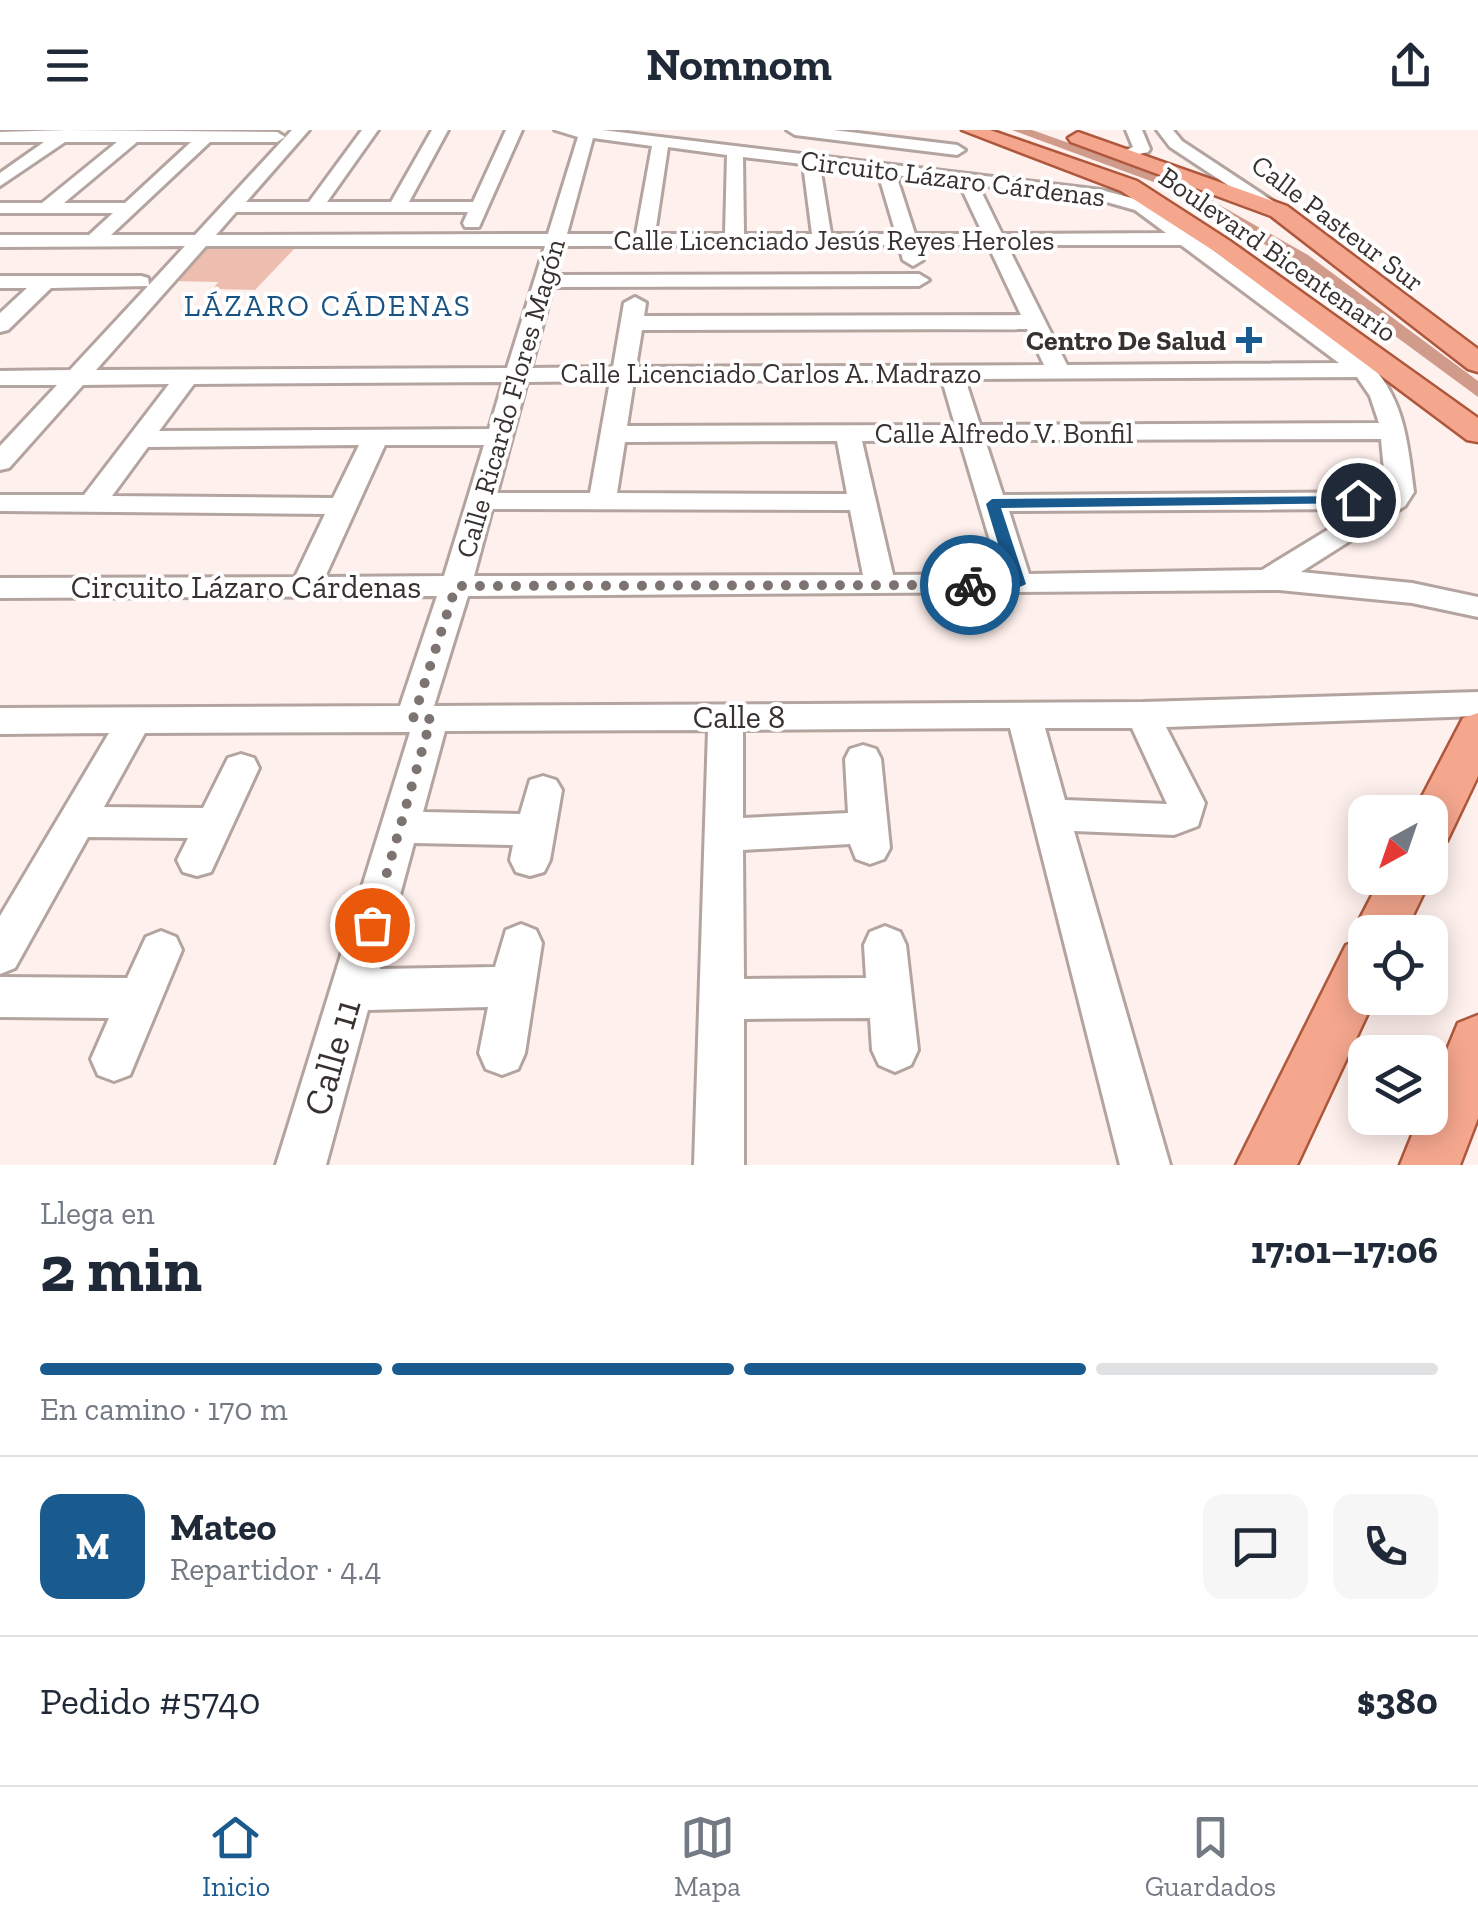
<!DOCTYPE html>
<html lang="es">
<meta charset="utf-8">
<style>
:root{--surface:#fff;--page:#f6f6f7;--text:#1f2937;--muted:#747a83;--line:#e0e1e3;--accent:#195a8f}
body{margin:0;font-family:"Zilla Slab",serif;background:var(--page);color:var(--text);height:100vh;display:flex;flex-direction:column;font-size:38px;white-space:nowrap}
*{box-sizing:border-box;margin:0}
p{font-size:32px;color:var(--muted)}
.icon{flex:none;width:55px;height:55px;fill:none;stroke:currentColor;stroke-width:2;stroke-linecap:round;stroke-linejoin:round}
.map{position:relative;height:1035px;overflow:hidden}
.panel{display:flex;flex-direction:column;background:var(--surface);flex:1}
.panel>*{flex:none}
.needle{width:65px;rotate:220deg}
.controls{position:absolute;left:1348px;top:665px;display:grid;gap:20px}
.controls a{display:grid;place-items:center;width:100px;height:100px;border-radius:20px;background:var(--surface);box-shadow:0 5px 25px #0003;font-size:50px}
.pin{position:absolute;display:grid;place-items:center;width:85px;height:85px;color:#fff;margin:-42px;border:5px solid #fff;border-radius:50%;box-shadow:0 2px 10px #0007}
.courier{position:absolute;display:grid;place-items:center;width:100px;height:100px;margin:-50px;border:8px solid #195a8f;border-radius:50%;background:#fff;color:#222;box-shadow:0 2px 12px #0007}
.headline em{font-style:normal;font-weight:700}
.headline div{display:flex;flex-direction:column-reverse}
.headline{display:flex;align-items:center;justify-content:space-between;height:170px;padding:0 40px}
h1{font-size:65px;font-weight:700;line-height:75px}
.bar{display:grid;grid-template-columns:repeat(4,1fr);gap:15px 10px;align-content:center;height:120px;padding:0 40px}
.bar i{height:12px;border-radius:8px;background:var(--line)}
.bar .active{background:var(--accent)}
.bar p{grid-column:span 4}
.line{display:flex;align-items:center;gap:25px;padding:0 40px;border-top:2px solid var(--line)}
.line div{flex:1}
.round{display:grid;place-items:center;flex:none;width:105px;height:105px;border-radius:20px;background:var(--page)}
header{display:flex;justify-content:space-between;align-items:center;height:130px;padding:0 40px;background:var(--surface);font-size:45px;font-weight:700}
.menu{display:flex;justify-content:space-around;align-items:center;height:140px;border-top:2px solid var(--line);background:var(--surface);font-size:28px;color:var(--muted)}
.menu a{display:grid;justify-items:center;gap:5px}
.menu .active{color:var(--accent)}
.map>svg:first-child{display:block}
</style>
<header><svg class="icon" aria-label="menu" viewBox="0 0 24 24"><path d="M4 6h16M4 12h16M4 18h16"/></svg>Nomnom<svg class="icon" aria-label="share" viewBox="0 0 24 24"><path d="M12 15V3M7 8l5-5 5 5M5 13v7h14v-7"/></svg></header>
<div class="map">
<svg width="1478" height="1035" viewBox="0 0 1478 1035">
<rect width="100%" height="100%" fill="#fef0ec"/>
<polygon fill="#edbeb0" points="207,115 296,117 255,160 213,159 218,152 171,151"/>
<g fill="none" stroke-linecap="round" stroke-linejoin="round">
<polygon fill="#d09b8a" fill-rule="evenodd" points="1012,0 1032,0 1177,51 1308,125 1478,251 1478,267 1296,133 1167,57"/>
<g stroke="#b4a49f" stroke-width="6">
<g id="minor">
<path d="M68,0L277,2L285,7L277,12H210L111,105H195L292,0H309L246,72H309L362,0H378L327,72H391L432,0H448L409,72H473L506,0H522L479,97H465L463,93L468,82H236L216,105L548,104L578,7L555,0H602L1101,60L1147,72L1371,235C1405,271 1408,315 1414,362L1405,376L1301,442L1412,453L1478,467V487L1412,473L1279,460L468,466L434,576L1143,572L1478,562V586L1166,597L1205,673L1198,696L1174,705L1074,701L1170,1035H1120L1010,598L743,600V688L848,683L845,629L850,619L863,615L876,619L881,629L890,718L884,729L870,734L856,729L850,714L743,720L744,849L866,848L864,815L870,802L885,796L900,802L906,815L918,920L911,935L895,942L879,935L872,920L870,888L744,889V1035H694L708,600L445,601L423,682L520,684L530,650L543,646L556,650L562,660L550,730L544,742L530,746L516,742L510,730L513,715L414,713L380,839L495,837L506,800L521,794L536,800L542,813L525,923L518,939L502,945L486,939L479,923L488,877L368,880L326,1035H276L410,602L145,603L104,677L203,678L228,628L241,624L254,628L259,638L211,742L197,746L183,742L177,730L188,708L88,707L15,838L0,844V786L109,603L0,604V578L400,576L437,466L0,468V448L295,447L325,384L0,381V365H84L169,254L83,255L9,338L0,340V316L57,255H0V241L70,240L148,156L51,158L8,200L0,202V183L27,158H0V146H141L148,148L149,155L185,116L0,117V105H89L113,83H0V73H42L117,12H65L0,56V43L44,12H0V2ZM593,8L652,16L636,104H567ZM137,12H191L125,73H64ZM668,17L727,25L725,104H655ZM743,27L803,34L812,104H744ZM820,36L878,43L896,104H831ZM896,45L959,53L983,104H915ZM978,55L1100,70L1135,80L1166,103L1002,104ZM899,115L903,130L913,136L923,130L918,115H988L1021,185L644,186L646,173L635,167L624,173L613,237L531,238L553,157L919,156L929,150L919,144L556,145L564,116ZM1007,115H1181L1339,233L1067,235ZM206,116H545L507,238L96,240ZM1027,199L1044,235L636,237L642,200ZM1357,247L1370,266L1379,293L980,295L965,249ZM942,250L955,295L627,296L634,251ZM610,251L590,363H497L527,252ZM503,252L489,299L159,301L194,254ZM1381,309L1386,362L1003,365L985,310ZM960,310L1000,444L893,445L862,311ZM837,311L847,364L617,363L625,312ZM359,315L333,368L112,366L148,317ZM385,315H484L444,446L325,447ZM492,379L850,380L863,445L474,446ZM1362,379L1262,440L1029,444L1009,381ZM1045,598H1132L1167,674L1065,670Z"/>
<polygon points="787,0 833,0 957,15 965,20 957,25 795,5"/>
<polygon points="1126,0 1142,0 1150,19 1148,22 1122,28 1122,22 1133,17"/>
<polygon points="1157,0 1173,0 1182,11 1288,81 1279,86 1273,85 1170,17"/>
<polygon points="161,801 176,807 182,820 130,945 114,951 98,945 91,929 109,888 0,887 0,847 127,848 146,807"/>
</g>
</g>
<g stroke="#ae573c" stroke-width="5">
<g id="major">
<polygon points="962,0 990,0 1137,51 1230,111 1478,288 1478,312 1467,310 1214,121 1121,61"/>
<polygon points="1078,2 1287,76 1478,219 1478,242 1468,239 1271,86 1071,12 1068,8"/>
<polygon points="1478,583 1478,646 1447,711 1430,717 1430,682 1414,682 1463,588"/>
<polygon points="1430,747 1431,748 1405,802 1365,802 1365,868 1375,868 1297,1035 1236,1035 1346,815 1358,811 1353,802 1381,748"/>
<polygon points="1478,885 1478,988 1460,1035 1400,1035 1419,988 1430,988 1430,961 1458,893"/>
</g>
</g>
<use href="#minor" fill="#fff" fill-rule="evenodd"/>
<use href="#major" fill="#f5a78e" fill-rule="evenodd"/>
</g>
<path fill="#195a8f" d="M1358,366L1365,370L1363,373L1001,378L1026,454C1012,463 976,463 963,455L970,450H1009L986,374L992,369Z"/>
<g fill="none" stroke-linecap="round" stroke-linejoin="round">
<polyline stroke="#7d7471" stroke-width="10" stroke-dasharray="0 18" points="372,795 431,589 413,589 456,456 970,455"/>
</g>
<path fill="#195a8f" stroke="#fff" stroke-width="4" d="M1244 195h10v10h10v10h-10v10h-10v-10h-10v-10h10z"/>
<g text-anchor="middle" stroke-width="8" stroke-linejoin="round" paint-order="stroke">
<g font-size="28" fill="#37312f" stroke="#fff">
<text transform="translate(953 48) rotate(7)" y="10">Circuito Lázaro Cárdenas</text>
<text transform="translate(1338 93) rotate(37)" y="10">Calle Pasteur Sur</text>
<text x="834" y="120">Calle Licenciado Jesús Reyes Heroles</text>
<text transform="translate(1278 124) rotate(35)" y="10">Boulevard Bicentenario</text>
<text x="771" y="253">Calle Licenciado Carlos A. Madrazo</text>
<text transform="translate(510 268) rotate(-74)" y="10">Calle Ricardo Flores Magón</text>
<text x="1004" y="313">Calle Alfredo V. Bonfil</text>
</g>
<g font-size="28" font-weight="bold" fill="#37312f" stroke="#fff" text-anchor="end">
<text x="1226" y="220">Centro De Salud</text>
</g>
<g font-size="30" letter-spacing="2.5" fill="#195384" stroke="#fff">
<text x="328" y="186">LÁZARO CÁDENAS</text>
</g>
<g font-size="32" fill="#37312f" stroke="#fff">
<text x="246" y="468">Circuito Lázaro Cárdenas</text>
<text x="739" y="598">Calle 8</text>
</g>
<g font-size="38" fill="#37312f" stroke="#fff">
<text transform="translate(332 927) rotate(-74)" y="13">Calle 11</text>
</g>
</g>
</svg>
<div class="controls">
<a><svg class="needle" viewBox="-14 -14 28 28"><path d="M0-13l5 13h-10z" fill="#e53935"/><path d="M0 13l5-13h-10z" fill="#747a83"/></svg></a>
<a><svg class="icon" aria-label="locate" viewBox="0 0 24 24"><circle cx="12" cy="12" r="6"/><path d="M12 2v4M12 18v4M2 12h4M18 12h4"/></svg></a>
<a><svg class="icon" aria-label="layers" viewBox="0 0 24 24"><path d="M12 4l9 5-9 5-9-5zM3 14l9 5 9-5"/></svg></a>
</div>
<div class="pin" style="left:372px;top:795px;background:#ea580c"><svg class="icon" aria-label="bag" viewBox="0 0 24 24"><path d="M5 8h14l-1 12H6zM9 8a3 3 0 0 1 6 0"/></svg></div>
<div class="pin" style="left:1358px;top:370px;background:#1f2937"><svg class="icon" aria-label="home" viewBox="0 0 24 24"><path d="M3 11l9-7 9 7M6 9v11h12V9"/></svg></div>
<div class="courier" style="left:970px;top:455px"><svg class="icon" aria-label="bike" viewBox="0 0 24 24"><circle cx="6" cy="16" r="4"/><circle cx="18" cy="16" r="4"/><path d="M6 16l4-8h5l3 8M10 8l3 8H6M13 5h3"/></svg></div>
</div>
<section class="panel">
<div class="headline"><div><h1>2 min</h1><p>Llega en</p></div><em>17:01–17:06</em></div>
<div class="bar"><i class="active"></i><i class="active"></i><i class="active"></i><i></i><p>En camino · 170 m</p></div>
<div class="line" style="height:180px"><b class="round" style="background:var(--accent);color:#fff">M</b><div><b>Mateo</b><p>Repartidor · 4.4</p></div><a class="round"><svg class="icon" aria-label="chat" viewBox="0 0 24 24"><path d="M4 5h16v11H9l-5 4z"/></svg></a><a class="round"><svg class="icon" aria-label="phone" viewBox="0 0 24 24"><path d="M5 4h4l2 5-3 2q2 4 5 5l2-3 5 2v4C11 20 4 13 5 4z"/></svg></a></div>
<div class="line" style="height:130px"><div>Pedido #5740</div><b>$380</b></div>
</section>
<nav class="menu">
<a class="active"><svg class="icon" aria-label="home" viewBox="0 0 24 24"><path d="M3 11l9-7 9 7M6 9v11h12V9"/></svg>Inicio</a>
<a><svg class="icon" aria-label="map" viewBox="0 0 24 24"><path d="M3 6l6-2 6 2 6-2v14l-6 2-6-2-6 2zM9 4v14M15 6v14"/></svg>Mapa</a>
<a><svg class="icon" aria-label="saved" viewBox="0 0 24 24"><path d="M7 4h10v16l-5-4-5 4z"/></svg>Guardados</a>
</nav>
